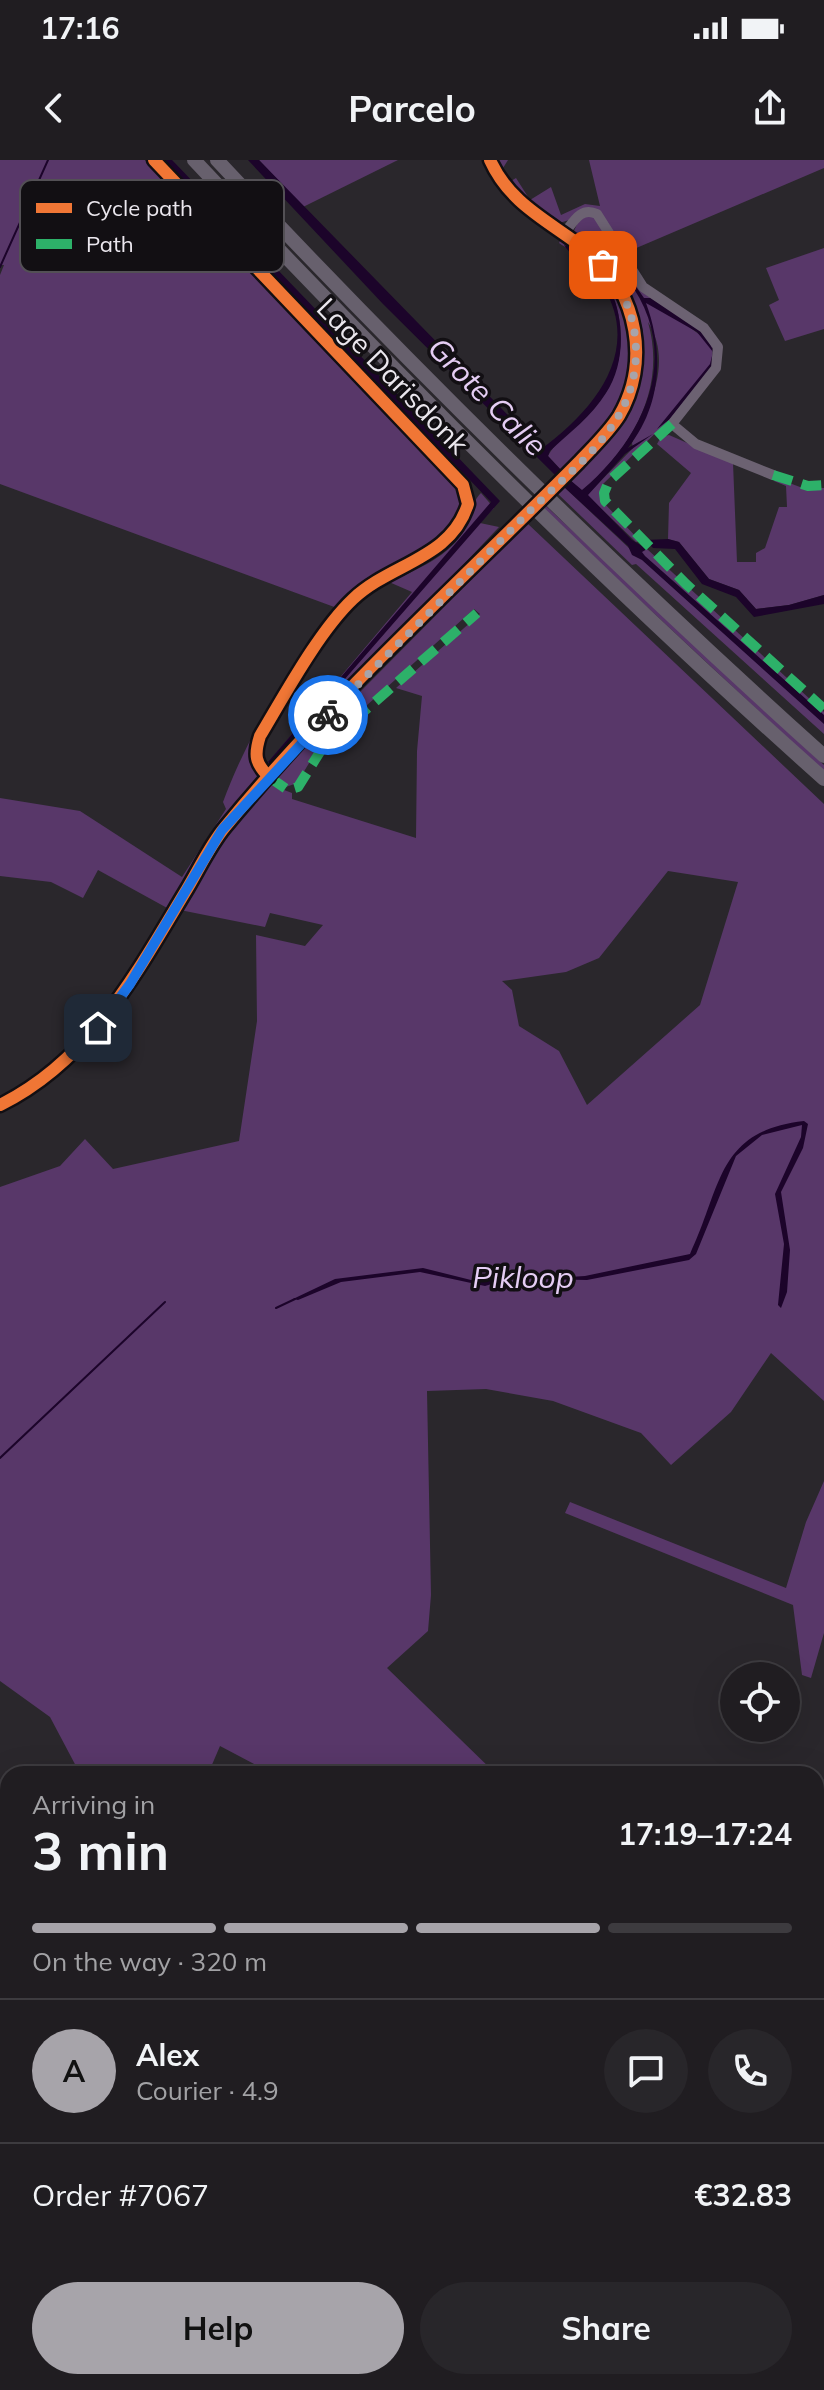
<!DOCTYPE html>
<meta charset="utf-8">
<style>
:root{--surface:#201d21;--page:#28262a;--text:#f1f3f6;--muted:#a2a2a5;--line:#3d3b3f;--accent:#a7a4aa}
body{margin:0;font-family:Mulish,sans-serif;background:var(--page);color:var(--text);height:100vh;display:flex;flex-direction:column;font-size:30px;white-space:nowrap}
*{box-sizing:border-box;margin:0}
p{font-size:26px;color:var(--muted)}
.icon{flex:none;width:44px;height:44px;fill:none;stroke:currentColor;stroke-width:2;stroke-linecap:round;stroke-linejoin:round}
.map{position:relative;flex:1;overflow:hidden}
.sheet{position:absolute;left:0px;top:1606px;width:824px;height:624px;display:flex;flex-direction:column;background:var(--surface);border-radius:24px 24px 0 0;box-shadow:0 8px 32px #0002,0 0 0 2px var(--line)}
.sheet>*{flex:none}
.fabs{position:absolute;left:720px;top:1502px;display:grid;gap:16px}
.fabs a{display:grid;place-items:center;width:80px;height:80px;border-radius:50%;background:var(--surface);box-shadow:0 8px 32px #0002,0 0 0 2px var(--line);font-size:40px}
.pin{position:absolute;display:grid;place-items:center;width:68px;height:68px;color:#fff;margin:-34px;border-radius:16px;box-shadow:0 4px 12px #0006}
.courier{position:absolute;display:grid;place-items:center;width:80px;height:80px;margin:-40px;border:6px solid #1a73e8;border-radius:50%;background:#fff;color:#222;box-shadow:0 2px 10px #0007}
.summary em{font-style:normal;font-weight:700}
.summary div{display:flex;flex-direction:column-reverse}
.summary{display:flex;align-items:center;justify-content:space-between;height:136px;padding:0 32px}
h1{font-size:52px;font-weight:700;line-height:60px}
.bar{display:grid;grid-template-columns:repeat(4,1fr);gap:12px 8px;align-content:center;height:96px;padding:0 32px}
.bar i{height:10px;border-radius:6px;background:var(--line)}
.bar .on{background:var(--accent)}
.bar p{grid-column:span 4}
.line{display:flex;align-items:center;gap:20px;padding:0 32px;border-top:2px solid var(--line)}
.line div{flex:1}
.round{display:grid;place-items:center;flex:none;width:84px;height:84px;border-radius:42px;background:var(--page)}
.action{display:flex;gap:16px;margin-top:auto;padding:16px 32px}
.action a{flex:1;height:92px;border-radius:48px;background:var(--accent);color:#111;font-size:32px;font-weight:700;line-height:92px;text-align:center}
.action a+a{background:var(--page);color:var(--text)}
.status{display:flex;justify-content:space-between;align-items:center;height:56px;padding:0 40px;background:var(--surface);direction:ltr}
.status svg{height:22px;fill:currentColor}
header{display:flex;justify-content:space-between;align-items:center;height:104px;padding:0 32px;background:var(--surface);font-size:36px;font-weight:700}
.map>svg:first-child{display:block}
</style>
<div class="status"><b>17:16</b><svg viewBox="0 0 49 12"><path d="M0 12V9h3v3zM5 12V6h3v6zM10 12V3h3v9zM15 12V0h3v12zM26 1h20v11H26zM47 4h2v5h-2z"/></svg></div>
<header><svg class="icon" aria-label="back" viewBox="0 0 24 24"><path d="M15 5l-7 7 7 7"/></svg>Parcelo<svg class="icon" aria-label="share" viewBox="0 0 24 24"><path d="M12 15V3M7 8l5-5 5 5M5 13v7h14v-7"/></svg></header>
<div class="map">
<svg width="824" height="2230" viewBox="0 0 824 2230">
<rect width="100%" height="100%" fill="#2a272c"/>
<g fill="#583769" fill-rule="evenodd">
<path d="M0,0H145L457,327C483,377 391,398 364,421C342,439 333,460 318,484C296,519 274,554 252,589L251,602L260,619L223,660L169,749L98,710L83,738L51,722L0,716V638L80,651L182,717L226,649L223,642C250,569 290,509 337,448L0,324V115L4,105H0Z"/>
<polygon points="259,0 398,0 303,47"/>
<path d="M494,0H508L503,8L511,21L516,18L530,40L551,27L561,55L585,44L600,46L589,0H824V8L627,92L599,51L556,64C530,48 509,27 494,0Z"/>
<path d="M586,56L594,57L640,130L712,184L713,203L670,259L603,324V342L640,381L636,382L587,335L633,288L632,283C650,246 673,202 648,162C667,229 632,288 582,331L570,320C626,261 677,195 617,115C605,99 584,90 573,73L579,60Z"/>
<path d="M561,79C620,119 654,181 616,250C603,273 580,291 561,310L548,296C558,277 581,264 595,247C630,208 630,143 592,105C581,94 567,89 559,83Z"/>
<polygon points="824,88 824,169 785,181 769,145 779,140 766,108"/>
<polygon points="669,275 733,303 737,402 756,402 756,393 765,388 779,347 787,347 786,326 774,321 776,318 800,327 824,328 824,435 789,445 756,449 739,430 709,419 679,382 668,379 669,343 691,313 657,284 661,277"/>
<polygon points="563,326 630,389 647,389 824,552 824,574 636,404 632,405 557,333"/>
<path d="M481,333L494,348L480,363L499,367L270,609L266,605L412,432L389,422C418,409 449,397 466,368C473,355 470,344 481,333Z"/>
<polygon points="545,345 824,605 824,612 542,349"/>
<path d="M527,363L824,644V1241L771,1193L731,1252L671,1305L641,1273L553,1241L486,1229L427,1231L431,1435L428,1471L387,1508L496,1614H273L220,1586L208,1614H68L77,1608L50,1557L0,1521V1027L60,1006L85,979L113,1009L239,981L257,861L256,775L305,786L323,765L270,753L265,767L180,750L229,671L271,625L292,633V639L416,678L417,591L422,536L396,528L480,454L474,449L317,590L297,623L286,627L281,624L278,615ZM668,711L738,722L700,845L587,945L559,891L519,866L512,830L502,821L566,812L599,798Z"/>
<polygon points="824,1321 824,1473 811,1518 802,1515 793,1445 565,1353 570,1342 786,1428 806,1362"/>
<polygon points="816,2169 824,2170 824,2230 791,2230 796,2227 793,2222 816,2222"/>
</g>
<g fill="#1c042a">
<polygon points="162,0 172,0 500,341 270,605 268,602 491,342"/>
<path d="M248,0H259L541,289C593,251 643,192 603,126C593,109 574,100 564,85C620,103 636,188 606,233C592,256 569,273 550,291L548,296L561,310L556,316L383,144Z"/>
<path d="M580,72L620,104L644,138H651C673,153 730,178 709,210L670,259L657,269L710,204L713,192L697,172L646,143C664,192 662,245 628,288L653,274L625,294L588,335L632,380L647,389L642,392L645,396L824,555V564L642,400L632,395L628,386L563,326L570,320L582,330C645,277 684,193 627,119C616,105 584,83 580,72Z"/>
<polygon points="668,379 679,382 709,419 739,430 756,449 789,445 824,435 824,444 754,457 736,437 702,424 675,389 653,388 645,380"/>
<path d="M804,961L808,964L803,988L781,1032L790,1090L787,1132L781,1148L778,1145L784,1084L775,1034L801,977L802,965L762,975L736,996L696,1094L689,1100L587,1120L537,1119L585,1116L690,1094C722,1027 716,971 804,961Z"/>
<polygon points="423,1108 475,1121 534,1118 508,1119 485,1126 420,1112 341,1122 298,1140 293,1139 335,1119"/>
</g>
<g fill="none" stroke-linecap="round" stroke-linejoin="round">
<g stroke="#1c042a" stroke-width="2">
<polyline points="0,107 48,0"/>
<polyline points="276,1148 295,1139"/>
<polyline points="0,1298 165,1142"/>
</g>
<g stroke="#6c6272" stroke-width="10">
<path d="M154,0L463,325L468,344C451,399 391,403 353,439C319,471 284,536 260,576C254,595 255,603 269,617"/>
<path d="M490,0C511,47 554,63 591,94C638,134 650,203 619,256C608,273 593,287 579,302"/>
<path d="M563,75C573,63 580,46 597,54L643,127L704,168L718,187L716,208L672,264L696,284L773,315"/>
<path d="M0,945C91,900 137,812 187,729C199,708 210,685 225,667C310,566 406,476 499,383"/>
<polyline points="0,1908 8,1910"/>
<polyline points="816,2159 824,2160"/>
<polyline points="0,2160 8,2170"/>
<polyline points="32,2222 34,2230"/>
<polyline points="98,2222 103,2230"/>
<polyline points="349,2222 356,2230"/>
<polyline points="122,2230 133,2222"/>
<polyline points="259,2230 305,2222"/>
</g>
<g stroke="#67606d" stroke-width="14">
<path d="M194,0C396,215 604,423 824,619"/>
<path d="M217,0C411,207 613,406 824,596"/>
</g>
<polyline stroke="#6c6272" stroke-width="10" points="499,383 579,302"/>
<g stroke="#2db169" stroke-width="10" stroke-dasharray="20 10" stroke-linecap="butt">
<polyline points="672,264 609,321 604,333 605,341 686,424 824,549"/>
<polyline points="773,315 808,326 824,325"/>
<polyline points="269,617 288,630 298,627 323,587 477,453"/>
<polyline points="816,1867 824,1869"/>
<polyline points="720,2230 726,2222"/>
</g>
<g stroke="#120f13" stroke-width="17">
<g id="cycleway">
<path d="M154,0L463,325L468,344C451,399 391,403 353,439C319,471 284,536 260,576C254,595 255,603 269,617"/>
<path d="M0,945C91,900 137,812 187,729C199,709 210,685 225,667C332,537 460,422 579,302C593,287 608,273 619,256C650,203 638,134 591,94C554,63 511,47 490,0"/>
</g>
</g>
<use href="#cycleway" stroke="#f07635" stroke-width="12"/>
</g>
<g fill="none" stroke-linecap="round" stroke-linejoin="round">
<path stroke="#a7a4aa" stroke-width="8" stroke-dasharray="0 14.4" d="M328,555C395,487 463,419 530,351C564,317 611,282 628,236C645,191 634,140 603,105"/>
<polyline stroke="#1a73e8" stroke-width="10" points="98,868 130,824 222,670 328,555"/>
</g>
<g text-anchor="middle" stroke-width="7" stroke-linejoin="round" paint-order="stroke">
<g font-size="28" fill="#ebe7ee" stroke="#120f13">
<text transform="translate(393 216) rotate(46)" y="10">Lage Darisdonk</text>
</g>
<g font-size="30" font-style="italic" fill="#e5cdf4" stroke="#120f13">
<text transform="translate(487 237) rotate(45)" y="10">Grote Calie</text>
<text x="523" y="1128">Pikloop</text>
</g>
</g>
<rect x="20" y="20" width="264" height="92" rx="12" fill="#120f13" stroke="#535055" stroke-width="2"/>
<rect x="36" y="43" width="36" height="10" fill="#f07635"/>
<rect x="36" y="79" width="36" height="10" fill="#2db169"/>
<g font-size="22" fill="#ebe7ee">
<text x="86" y="56">Cycle path</text>
<text x="86" y="92">Path</text>
</g>
</svg>
<div class="fabs">
<a><svg class="icon" aria-label="locate" viewBox="0 0 24 24"><circle cx="12" cy="12" r="6"/><path d="M12 2v4M12 18v4M2 12h4M18 12h4"/></svg></a>
</div>
<div class="pin" style="left:603px;top:105px;background:#ea580c"><svg class="icon" aria-label="bag" viewBox="0 0 24 24"><path d="M5 8h14l-1 12H6zM9 8a3 3 0 0 1 6 0"/></svg></div>
<div class="pin" style="left:98px;top:868px;background:#1f2937"><svg class="icon" aria-label="home" viewBox="0 0 24 24"><path d="M3 11l9-7 9 7M6 9v11h12V9"/></svg></div>
<div class="courier" style="left:328px;top:555px"><svg class="icon" aria-label="bike" viewBox="0 0 24 24"><circle cx="6" cy="16" r="4"/><circle cx="18" cy="16" r="4"/><path d="M6 16l4-8h5l3 8M10 8l3 8H6M13 5h3"/></svg></div>
<section class="sheet">
<div class="summary"><div><h1>3 min</h1><p>Arriving in</p></div><em>17:19–17:24</em></div>
<div class="bar"><i class="on"></i><i class="on"></i><i class="on"></i><i></i><p>On the way · 320 m</p></div>
<div class="line" style="height:144px"><b class="round" style="background:var(--accent);color:#111">A</b><div><b>Alex</b><p>Courier · 4.9</p></div><a class="round"><svg class="icon" aria-label="chat" viewBox="0 0 24 24"><path d="M4 5h16v11H9l-5 4z"/></svg></a><a class="round"><svg class="icon" aria-label="phone" viewBox="0 0 24 24"><path d="M5 4h4l2 5-3 2q2 4 5 5l2-3 5 2v4C11 20 4 13 5 4z"/></svg></a></div>
<div class="line" style="height:104px"><div>Order #7067</div><b>€32.83</b></div>
<div class="action"><a>Help</a><a>Share</a></div>
</section>
</div>
